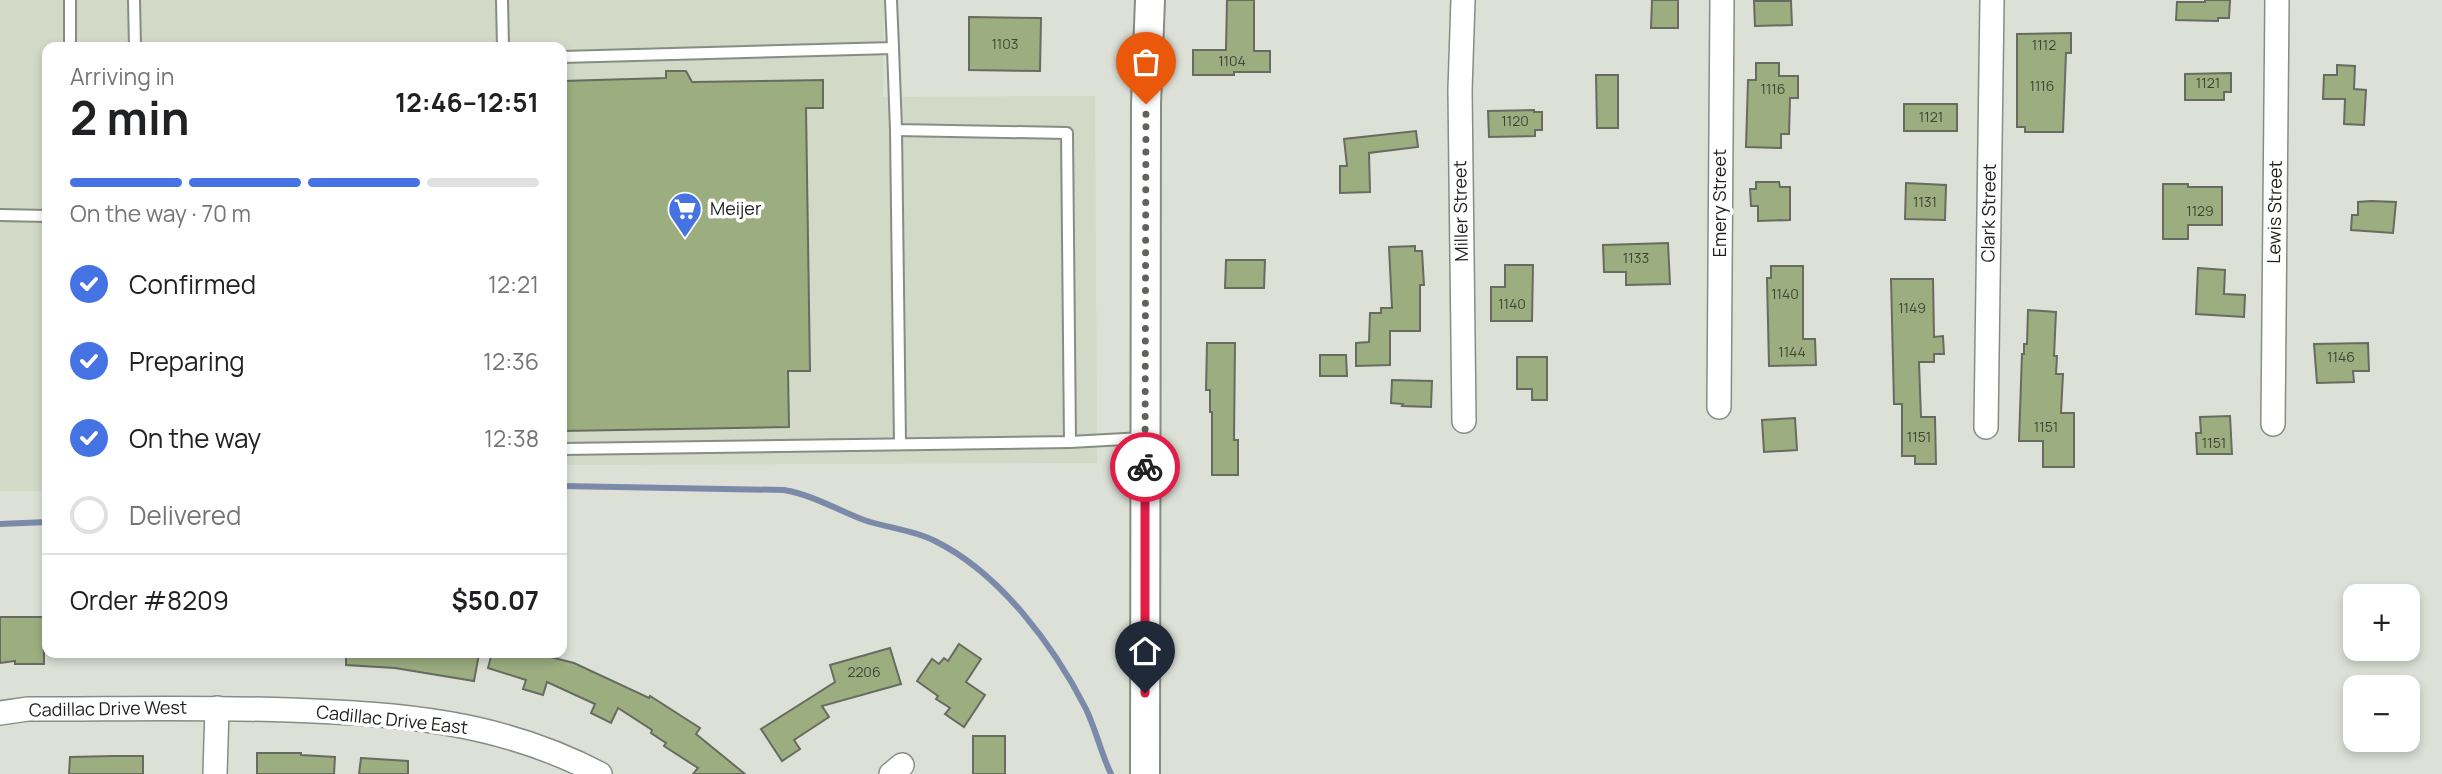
<!DOCTYPE html>
<meta charset="utf-8">
<style>
:root{--surface:#fff;--page:#f6f6f6;--text:#202124;--muted:#757577;--line:#e0e0e0;--accent:#4573e4}
body{margin:0;font-family:Manrope,sans-serif;background:var(--page);color:var(--text);height:100vh;display:flex;flex-direction:column;font-size:26px;white-space:nowrap}
*{box-sizing:border-box;margin:0}
p{font-size:23px;color:var(--muted)}
.icon{flex:none;width:38px;height:38px;fill:none;stroke:currentColor;stroke-width:2;stroke-linecap:round;stroke-linejoin:round}
.map{position:relative;flex:1;overflow:hidden}
.side{position:absolute;left:42px;top:42px;width:525px;height:616px;display:flex;flex-direction:column;background:var(--surface);border-radius:14px;box-shadow:0 4px 10px #0003}
.side>*{flex:none}
.tools{position:absolute;left:2343px;top:584px;display:grid;gap:14px}
.tools a{display:grid;place-items:center;width:77px;height:77px;border-radius:14px;background:var(--surface);box-shadow:0 4px 10px #0003;font-size:35px}
.pin{position:absolute;display:grid;place-items:center;width:60px;height:60px;color:#fff;margin:-72px -30px;border-radius:50% 50% 50% 0;rotate:-45deg;box-shadow:0 0 7px #0007}
.pin .icon{rotate:45deg}
.courier{position:absolute;display:grid;place-items:center;width:70px;height:70px;margin:-35px;border:5px solid #e11d48;border-radius:50%;background:#fff;color:#222;box-shadow:0 2px 9px #0007}
.summary em{font-style:normal;font-weight:700}
.summary div{display:flex;flex-direction:column-reverse}
.summary{display:flex;align-items:center;justify-content:space-between;height:119px;padding:0 28px}
h1{font-size:46px;font-weight:700;line-height:52px}
.bar{display:grid;grid-template-columns:repeat(4,1fr);gap:10px 7px;align-content:center;height:84px;padding:0 28px}
.bar i{height:9px;border-radius:5px;background:var(--line)}
.bar .on{background:var(--accent)}
.bar p{grid-column:span 4}
.line{display:flex;align-items:center;gap:18px;padding:0 28px;border-top:2px solid var(--line)}
.line div{flex:1}
ol{padding:0 28px;list-style:none}
li{display:flex;align-items:center;gap:21px;height:77px}
li p{margin-inline-start:auto}
li .icon{padding:7px;border-radius:50%;background:var(--accent);color:#fff;stroke-width:4}
li:last-child{color:var(--muted)}
li i{width:38px;height:38px;border:4px solid var(--line);border-radius:50%}
.map>svg:first-child{display:block}
</style>
<div class="map">
<svg width="2442" height="774" viewBox="0 0 2442 774">
<rect width="100%" height="100%" fill="#dce0d6"/>
<polygon fill="#d2d9c7" points="0,0 884,0 883,97 1095,96 1097,463 562,465 562,47 47,47 47,491 0,491"/>
<g fill="none" stroke-linecap="round" stroke-linejoin="round">
<g stroke="#7b8aa8" stroke-width="6">
<path d="M562,486L784,490C813,495 837,510 864,520C887,528 914,530 935,541C1000,573 1054,646 1086,709C1096,730 1101,753 1111,774"/>
<polyline points="0,524 47,522"/>
</g>
</g>
<g fill="#9cae80" stroke="#676b61" stroke-width="2">
<polygon points="1227,0 1254,0 1254,51 1270,51 1270,72 1234,72 1234,75 1193,75 1193,50 1226,50"/>
<polygon points="1652,0 1678,0 1678,28 1651,28"/>
<polygon points="2205,0 2230,0 2229,18 2218,18 2218,21 2176,20 2177,2 2205,2"/>
<polygon points="1754,1 1791,1 1792,25 1755,26"/>
<polygon points="969,17 1041,18 1040,71 969,70"/>
<polygon points="2071,33 2071,53 2066,53 2063,132 2025,132 2025,127 2017,127 2017,34"/>
<polygon points="1756,63 1779,63 1779,76 1798,76 1798,98 1790,98 1789,134 1781,134 1781,148 1746,147 1748,80 1756,80"/>
<polygon points="2337,65 2355,66 2354,89 2366,90 2364,125 2344,124 2345,99 2323,99 2324,75 2337,75"/>
<polygon points="666,71 686,71 692,82 823,80 823,108 806,108 810,371 788,371 789,427 562,431 562,81 666,78"/>
<polygon points="2231,73 2231,92 2224,92 2224,100 2185,100 2185,74"/>
<polygon points="1596,75 1618,75 1618,128 1597,128"/>
<rect x="1904" y="104" width="53" height="27"/>
<polygon points="1534,110 1534,112 1542,112 1542,130 1535,130 1535,136 1489,137 1488,111"/>
<polygon points="1416,131 1418,147 1369,153 1370,192 1340,193 1340,166 1347,166 1344,139"/>
<polygon points="1756,182 1779,182 1780,187 1790,187 1790,220 1758,221 1758,206 1751,206 1750,189 1756,189"/>
<polygon points="1906,183 1946,185 1945,220 1905,219"/>
<polygon points="2163,184 2188,184 2188,187 2222,187 2222,225 2188,225 2188,239 2163,239"/>
<polygon points="2371,201 2396,202 2393,233 2351,230 2352,215 2358,215 2358,202"/>
<polygon points="1668,243 1670,284 1626,285 1626,272 1604,272 1603,245"/>
<polygon points="1415,246 1415,251 1422,251 1424,285 1420,285 1420,331 1390,331 1390,365 1356,366 1356,343 1369,342 1370,313 1381,313 1381,308 1392,308 1389,247"/>
<polygon points="1226,260 1265,260 1264,288 1225,288"/>
<polygon points="1505,265 1533,265 1532,321 1491,321 1491,287 1505,287"/>
<polygon points="1771,266 1803,266 1803,339 1815,339 1816,365 1769,366 1767,278 1771,278"/>
<polygon points="2198,268 2225,270 2224,294 2245,295 2244,317 2196,314"/>
<polygon points="1891,279 1933,279 1934,337 1943,336 1944,354 1934,354 1934,362 1919,362 1921,417 1935,417 1936,464 1915,464 1915,456 1902,456 1902,404 1894,404"/>
<polygon points="2028,310 2056,312 2054,356 2057,356 2056,374 2063,374 2061,413 2074,413 2074,467 2043,467 2043,441 2019,441 2022,354 2024,354 2024,344 2027,344"/>
<polygon points="1207,343 1235,343 1234,440 1238,440 1238,475 1212,475 1212,412 1210,412 1210,390 1206,390"/>
<polygon points="2368,343 2369,371 2353,371 2354,382 2317,383 2314,344"/>
<polygon points="1320,355 1346,355 1347,376 1320,376"/>
<polygon points="1517,357 1547,357 1547,400 1532,400 1532,389 1517,389"/>
<polygon points="1392,380 1432,381 1431,407 1402,406 1403,404 1391,403"/>
<polygon points="2230,416 2232,454 2197,454 2196,433 2201,433 2200,417"/>
<polygon points="1795,418 1797,450 1764,452 1762,420"/>
<polygon points="0,617 47,617 47,645 44,645 44,664 15,664 15,661 0,663"/>
<polygon points="959,644 981,659 966,682 985,695 964,727 945,714 950,708 936,699 938,696 917,681 932,659 939,664 944,658 948,661"/>
<polygon points="890,648 901,684 822,706 829,717 794,740 800,749 782,761 761,729 835,682 830,665"/>
<polygon points="346,653 470,653 479,654 474,681 395,668 346,665"/>
<polygon points="492,653 535,653 574,663 649,698 650,696 700,728 696,734 745,774 693,774 698,768 664,746 666,743 651,733 652,730 618,708 611,723 591,713 595,704 547,682 543,695 523,689 526,680 488,668"/>
<rect x="973" y="736" width="32" height="38"/>
<polygon points="257,753 301,753 301,755 335,757 334,774 257,774"/>
<polygon points="115,756 143,756 143,774 69,774 70,757"/>
<polygon points="361,758 408,761 408,774 359,774"/>
</g>
<g fill="none" stroke-linecap="round" stroke-linejoin="round">
<g stroke="#888d83" stroke-width="14">
<g id="service">
<polyline points="134,0 135,47"/>
<polyline points="502,0 503,47"/>
<polyline points="70,47 70,0"/>
<polyline points="893,48 896,130 1067,133 1070,442"/>
<polyline points="562,57 893,48 891,0"/>
<polyline points="896,130 900,443"/>
<polyline points="0,215 47,216"/>
<polyline points="562,449 1070,442 1143,438"/>
</g>
</g>
<g stroke="#888d83" stroke-width="26">
<g id="minor">
<polyline points="1463,0 1460,90 1464,421"/>
<polyline points="1719,407 1722,0"/>
<polyline points="2273,424 2277,0"/>
<polyline points="1986,427 1992,0"/>
<path d="M0,713L28,709C116,709 203,707 290,710C401,714 500,721 600,774"/>
<polyline points="215,774 217,708"/>
<polyline points="891,774 902,765"/>
</g>
</g>
<g stroke="#888d83" stroke-width="32">
<polyline id="tertiary" points="1145,774 1146,104 1150,0"/>
</g>
<use href="#service" stroke="#fff" stroke-width="10"/>
<use href="#minor" stroke="#fff" stroke-width="23"/>
<use href="#tertiary" stroke="#fff" stroke-width="28"/>
</g>
<g fill="none" stroke-linecap="round" stroke-linejoin="round">
<polyline stroke="#60635d" stroke-width="7" stroke-dasharray="0 12.6" points="1145,467 1146,104"/>
<polyline stroke="#e11d48" stroke-width="9" points="1145,693 1145,467"/>
</g>
<defs>
<g id="supermarket-pin" transform="scale(1.75)"><path d="M0 17L-7.5 6A9.5 9.5 0 1 1 7.5 6Z" fill="#4573e4" stroke="#fff"/><path d="M-6-5.5h2.5l.6 2H6L4.5 2H-2.5L-4.4-4H-6ZM-1.5 3.2a1.3 1.3 0 1 0 .1 0ZM3 3.2a1.3 1.3 0 1 0 .1 0Z" fill="#fff"/></g>
</defs>
<g fill-rule="evenodd">
<use href="#supermarket-pin" x="685" y="209"/>
</g>
<g text-anchor="middle" stroke-width="7" stroke-linejoin="round" paint-order="stroke">
<g font-size="14" fill="#3e4435">
<text x="1005" y="49">1103</text>
<text x="2044" y="50">1112</text>
<text x="1232" y="66">1104</text>
<text x="2208" y="88">1121</text>
<text x="2042" y="91">1116</text>
<text x="1773" y="94">1116</text>
<text x="1931" y="122">1121</text>
<text x="1515" y="126">1120</text>
<text x="1925" y="207">1131</text>
<text x="2200" y="216">1129</text>
<text x="1636" y="263">1133</text>
<text x="1785" y="299">1140</text>
<text x="1512" y="309">1140</text>
<text x="1912" y="313">1149</text>
<text x="1792" y="357">1144</text>
<text x="2341" y="362">1146</text>
<text x="2046" y="432">1151</text>
<text x="1919" y="442">1151</text>
<text x="2214" y="448">1151</text>
<text x="864" y="677">2206</text>
</g>
<g font-size="18" fill="#1e201c" stroke="#fff">
<text transform="translate(1720 203) rotate(-90)" y="6">Emery Street</text>
<text transform="translate(1461 211) rotate(-91)" y="6">Miller Street</text>
<text transform="translate(2275 212) rotate(-89)" y="6">Lewis Street</text>
<text transform="translate(1989 213) rotate(-89)" y="6">Clark Street</text>
<text transform="translate(108 709) rotate(-1)" y="6">Cadillac Drive West</text>
<text transform="translate(392 720) rotate(6)" y="6">Cadillac Drive East</text>
</g>
<g font-size="18" fill="#1e201c" stroke="#fff" text-anchor="start">
<text x="710" y="215">Meijer</text>
</g>
</g>
</svg>
<div class="tools">
<a>+</a>
<a>−</a>
</div>
<div class="pin" style="left:1146px;top:104px;background:#ea580c"><svg class="icon" aria-label="bag" viewBox="0 0 24 24"><path d="M5 8h14l-1 12H6zM9 8a3 3 0 0 1 6 0"/></svg></div>
<div class="pin" style="left:1145px;top:693px;background:#1f2937"><svg class="icon" aria-label="home" viewBox="0 0 24 24"><path d="M3 11l9-7 9 7M6 9v11h12V9"/></svg></div>
<div class="courier" style="left:1145px;top:467px"><svg class="icon" aria-label="bike" viewBox="0 0 24 24"><circle cx="6" cy="16" r="4"/><circle cx="18" cy="16" r="4"/><path d="M6 16l4-8h5l3 8M10 8l3 8H6M13 5h3"/></svg></div>
<section class="side">
<div class="summary"><div><h1>2 min</h1><p>Arriving in</p></div><em>12:46–12:51</em></div>
<div class="bar"><i class="on"></i><i class="on"></i><i class="on"></i><i></i><p>On the way · 70 m</p></div>
<ol>
<li><svg class="icon" aria-label="check" viewBox="0 0 24 24"><path d="M5 12l5 5 9-10"/></svg>Confirmed<p>12:21</p></li>
<li><svg class="icon" aria-label="check" viewBox="0 0 24 24"><path d="M5 12l5 5 9-10"/></svg>Preparing<p>12:36</p></li>
<li><svg class="icon" aria-label="check" viewBox="0 0 24 24"><path d="M5 12l5 5 9-10"/></svg>On the way<p>12:38</p></li>
<li><i></i>Delivered</li>
</ol>
<div class="line" style="height:91px"><div>Order #8209</div><b>$50.07</b></div>
</section>
</div>
